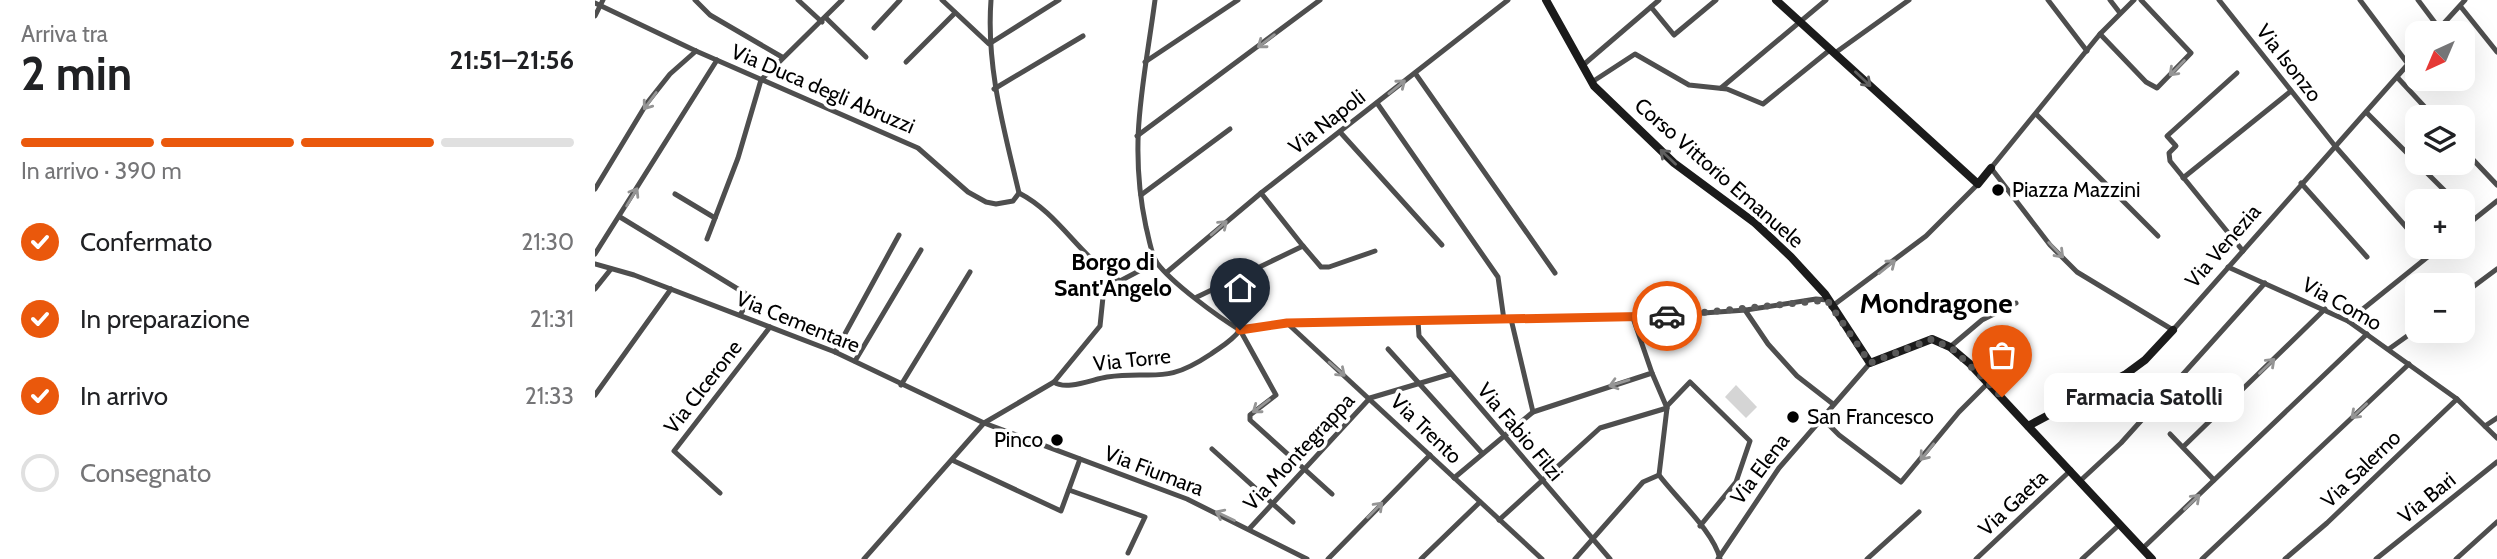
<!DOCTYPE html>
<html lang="it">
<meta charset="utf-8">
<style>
:root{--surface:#fff;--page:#f2f2f2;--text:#202124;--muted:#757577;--line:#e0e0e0;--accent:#ea580c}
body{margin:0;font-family:Cabin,sans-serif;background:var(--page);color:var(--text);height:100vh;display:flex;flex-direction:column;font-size:26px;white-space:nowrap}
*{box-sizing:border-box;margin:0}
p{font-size:23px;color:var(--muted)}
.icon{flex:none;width:38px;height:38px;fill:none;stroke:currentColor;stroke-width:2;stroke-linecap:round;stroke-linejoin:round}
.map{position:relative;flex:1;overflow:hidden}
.sheet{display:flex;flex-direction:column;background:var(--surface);width:595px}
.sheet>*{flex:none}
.needle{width:46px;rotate:224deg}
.controls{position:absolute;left:1810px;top:21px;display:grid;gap:14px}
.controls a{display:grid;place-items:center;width:70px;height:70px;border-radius:14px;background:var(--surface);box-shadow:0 7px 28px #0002;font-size:35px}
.pin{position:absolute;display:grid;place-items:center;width:60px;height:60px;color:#fff;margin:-72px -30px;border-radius:50% 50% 50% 0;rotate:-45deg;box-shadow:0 0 7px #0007}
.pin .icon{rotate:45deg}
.courier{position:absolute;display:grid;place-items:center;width:70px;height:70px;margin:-35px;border:5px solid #ea580c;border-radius:50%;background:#fff;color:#222;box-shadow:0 2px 9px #0007}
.bubble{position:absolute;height:49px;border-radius:14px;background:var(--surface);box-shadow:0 7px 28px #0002;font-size:23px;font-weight:800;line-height:49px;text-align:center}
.headline em{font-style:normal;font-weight:800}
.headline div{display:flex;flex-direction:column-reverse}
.headline{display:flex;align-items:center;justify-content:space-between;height:119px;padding:0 21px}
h1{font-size:46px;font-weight:800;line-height:52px}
.bar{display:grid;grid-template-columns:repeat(4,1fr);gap:10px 7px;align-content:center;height:84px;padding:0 21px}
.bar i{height:9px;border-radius:5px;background:var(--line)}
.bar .on{background:var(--accent)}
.bar p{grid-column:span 4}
ol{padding:0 21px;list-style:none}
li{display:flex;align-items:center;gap:21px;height:77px}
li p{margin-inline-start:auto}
li .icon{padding:7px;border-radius:50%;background:var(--accent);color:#fff;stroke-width:4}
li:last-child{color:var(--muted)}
li i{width:38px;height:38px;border:4px solid var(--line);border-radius:50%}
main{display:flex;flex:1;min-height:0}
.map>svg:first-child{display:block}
</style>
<main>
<section class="sheet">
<div class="headline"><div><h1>2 min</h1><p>Arriva tra</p></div><em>21:51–21:56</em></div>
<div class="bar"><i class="on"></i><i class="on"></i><i class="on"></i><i></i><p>In arrivo · 390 m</p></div>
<ol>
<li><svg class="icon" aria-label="check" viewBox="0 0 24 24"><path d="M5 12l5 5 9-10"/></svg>Confermato<p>21:30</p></li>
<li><svg class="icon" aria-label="check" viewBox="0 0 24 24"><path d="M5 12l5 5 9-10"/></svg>In preparazione<p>21:31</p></li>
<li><svg class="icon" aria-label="check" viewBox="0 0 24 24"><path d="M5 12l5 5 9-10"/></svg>In arrivo<p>21:33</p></li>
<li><i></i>Consegnato</li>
</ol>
</section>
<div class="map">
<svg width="1902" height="559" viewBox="0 0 1902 559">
<rect width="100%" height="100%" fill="#fff"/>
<polygon fill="#d5d5d5" points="1141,385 1162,407 1151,418 1130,397"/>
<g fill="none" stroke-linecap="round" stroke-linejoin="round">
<g stroke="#4e4e4e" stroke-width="5">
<polyline points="100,0 115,15 187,57"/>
<polyline points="203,0 227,22"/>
<polyline points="347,0 394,44 464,0"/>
<path d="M396,0C391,67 409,129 424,193"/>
<path d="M560,0C549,83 533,142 551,227C554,238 556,254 562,263C577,283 623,317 645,330"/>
<polyline points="1453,0 1492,51"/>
<polyline points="1515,0 1525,13"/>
<polyline points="1539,0 1505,34 1396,168 1455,245 1482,272 1578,330 1822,54"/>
<polyline points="1624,0 1740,146 1812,228"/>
<polyline points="1765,0 1813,64"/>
<polyline points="1823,0 1844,28"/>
<path d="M0,3L101,51L323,148L373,192L391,202L401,204L418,201L424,193C465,214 485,258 525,281"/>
<polyline points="1056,7 1079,35 1121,0"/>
<polyline points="1866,7 1902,52"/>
<polyline points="0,16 8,0"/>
<polyline points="231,18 271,57"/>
<polyline points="279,28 305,0"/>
<polyline points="1840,33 1870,0"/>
<polyline points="1505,34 1551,82 1562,88 1596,53 1546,0"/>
<polyline points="1240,53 1314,0"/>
<polyline points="311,62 360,13"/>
<polyline points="550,62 643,0"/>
<polyline points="987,66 1064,0"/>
<polyline points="820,73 960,273"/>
<polyline points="1642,73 1572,136 1581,146 1574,153 1575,161 1648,251"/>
<polyline points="1802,77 1839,117"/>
<polyline points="997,82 1040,54 1094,85 1132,89 1168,104 1236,49"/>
<polyline points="1126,88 1231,0"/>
<polyline points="399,89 488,36"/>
<polyline points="782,103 903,277 909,320"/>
<polyline points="1771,112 1860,201"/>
<polyline points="1441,114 1563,236"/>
<polyline points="745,132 847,245"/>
<polyline points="542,136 725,0"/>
<polyline points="1867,148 1902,185"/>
<polyline points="1588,178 1696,91"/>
<polyline points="1706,183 1772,257"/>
<polyline points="0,189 52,103 75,74 101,51"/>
<polyline points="80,194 120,218"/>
<polyline points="546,195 635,129"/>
<polyline points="1867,209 1878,220"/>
<polyline points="25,217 156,297 145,315"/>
<polyline points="1867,229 1902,201"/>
<polyline points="112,239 143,158 166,80 247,0"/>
<polyline points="708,246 726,267 734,267 780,251"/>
<polyline points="0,254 122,60"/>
<polyline points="0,264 39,275 240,352 389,423 592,499 712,559"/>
<polyline points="1633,267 1753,321 1862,399 1902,438"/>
<polyline points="572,272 666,193 913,0"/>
<polyline points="0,289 16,269"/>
<polyline points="1867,295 1902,269"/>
<polyline points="602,297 708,246 666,193"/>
<polyline points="1236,307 1331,236 1383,184"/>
<polyline points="1150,310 1173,344 1202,376 1238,404"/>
<polyline points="916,319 938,412"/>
<polyline points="823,321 824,336 1015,559"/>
<polyline points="1753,321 1845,247"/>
<polyline points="692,323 947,559"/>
<polyline points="645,330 692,323 1038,318 1151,310 1221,299 1232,300"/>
<polyline points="645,330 681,395 655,415 655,420 737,494"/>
<polyline points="1355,347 1387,320 1421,303"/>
<polyline points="793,349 887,453"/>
<polyline points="1794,349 1822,329"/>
<polyline points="240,352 304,235"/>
<polyline points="260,361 326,250"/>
<path d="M1057,373L1072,408L1064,475C1081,498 1119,532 1125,559"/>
<path d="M459,382C471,391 498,379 512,377C561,370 568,386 616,354C627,346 637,341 645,330"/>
<polyline points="306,385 375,272"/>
<polyline points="0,395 76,289"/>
<polyline points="1072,406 1095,382 1155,441 1141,482 1105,526"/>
<polyline points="1227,418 1244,435 1306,482 1364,412 1393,383"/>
<polyline points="1890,426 1902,418"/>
<polyline points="1575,434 1619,480"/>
<polyline points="1588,447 1730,309"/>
<polyline points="617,449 698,522"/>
<polyline points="357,460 466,511 485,459"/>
<polyline points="859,478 938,412 1057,373 1038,318"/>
<polyline points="1485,481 1526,443 1670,283"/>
<polyline points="474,490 550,517 533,553"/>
<polyline points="125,493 79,451 175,327"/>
<polyline points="904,520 1005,428 1072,408"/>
<polyline points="655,528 775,398 856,374"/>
<polyline points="1547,549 1772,334"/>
<polyline points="269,559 389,423 459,382 505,326 508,297 525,281 561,262"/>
<polyline points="733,559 835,455"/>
<polyline points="826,559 885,502"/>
<polyline points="980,559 1048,482 1064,475"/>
<polyline points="1123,559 1184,468 1275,363"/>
<polyline points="1272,559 1324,512"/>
<polyline points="1381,559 1476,470"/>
<polyline points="1487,559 1524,525"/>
<polyline points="1607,559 1814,364"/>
<polyline points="1690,559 1732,523 1862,399"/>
<polyline points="1781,559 1902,462"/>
<polyline points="1861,559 1902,522"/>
</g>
<g stroke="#1b1b1b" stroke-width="8">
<polyline points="951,0 999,86 1079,163 1160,223 1196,257 1230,294 1275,363 1337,339 1355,347 1375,364 1557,559"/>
<polyline points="1181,0 1383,184 1396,168"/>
<polyline points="1433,426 1531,374 1550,360 1578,330"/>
</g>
</g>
<defs><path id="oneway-shaft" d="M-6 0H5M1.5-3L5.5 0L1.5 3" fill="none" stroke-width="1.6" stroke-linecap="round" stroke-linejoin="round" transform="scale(1.75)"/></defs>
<g stroke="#959595">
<use href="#oneway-shaft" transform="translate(671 41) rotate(143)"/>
<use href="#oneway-shaft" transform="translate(1582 68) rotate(135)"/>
<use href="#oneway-shaft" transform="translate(802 87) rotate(-39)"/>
<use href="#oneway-shaft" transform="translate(55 101) rotate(126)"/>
<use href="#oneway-shaft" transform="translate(37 197) rotate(-59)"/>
<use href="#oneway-shaft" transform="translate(624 228) rotate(-41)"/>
<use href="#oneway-shaft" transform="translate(1461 250) rotate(46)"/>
<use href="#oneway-shaft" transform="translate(1292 267) rotate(-39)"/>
<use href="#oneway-shaft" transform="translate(1672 366) rotate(-44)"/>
<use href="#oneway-shaft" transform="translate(742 369) rotate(41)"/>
<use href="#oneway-shaft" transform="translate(1024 383) rotate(163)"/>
<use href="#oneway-shaft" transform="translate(666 406) rotate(143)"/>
<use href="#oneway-shaft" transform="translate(1764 411) rotate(137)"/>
<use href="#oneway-shaft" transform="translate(1332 452) rotate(129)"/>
<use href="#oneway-shaft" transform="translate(1597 502) rotate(-44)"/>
<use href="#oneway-shaft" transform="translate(780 510) rotate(-45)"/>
<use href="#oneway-shaft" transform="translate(630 516) rotate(-155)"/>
</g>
<g stroke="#5f5f5f">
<use href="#oneway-shaft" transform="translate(1268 79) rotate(43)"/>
<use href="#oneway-shaft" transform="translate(1073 157) rotate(-137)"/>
</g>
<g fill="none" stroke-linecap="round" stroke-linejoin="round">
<polyline stroke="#595959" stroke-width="7" stroke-dasharray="0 12.6" points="1072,316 1232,300 1275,363 1337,339 1359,350 1407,397"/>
<polyline stroke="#ea580c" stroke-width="9" points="645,330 692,323 1072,316"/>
</g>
<g fill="#000" stroke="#fff" stroke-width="2.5">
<circle cx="1403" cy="190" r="7"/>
<circle cx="1198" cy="417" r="7"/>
<circle cx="462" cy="440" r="7"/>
</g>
<g text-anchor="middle" stroke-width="7" stroke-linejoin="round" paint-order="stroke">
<g font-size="21" fill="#000" stroke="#fff">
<text transform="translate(1694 63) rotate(52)" y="7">Via Isonzo</text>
<text transform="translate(228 89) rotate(23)" y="7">Via Duca degli Abruzzi</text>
<text transform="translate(732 122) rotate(-38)" y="7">Via Napoli</text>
<text transform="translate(1124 173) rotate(41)" y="7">Corso Vittorio Emanuele</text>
<text transform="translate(1628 246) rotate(-49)" y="7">Via Venezia</text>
<text transform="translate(1747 304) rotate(29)" y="7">Via Como</text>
<text transform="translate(203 322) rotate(22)" y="7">Via Cementare</text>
<text transform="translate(537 360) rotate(-6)" y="7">Via Torre</text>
<text transform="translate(108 387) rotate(-52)" y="7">Via CIcerone</text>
<text transform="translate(831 429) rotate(44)" y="7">Via Trento</text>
<text transform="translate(925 432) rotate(50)" y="7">Via Fabio Filzi</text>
<text transform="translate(704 452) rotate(-47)" y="7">Via Montegrappa</text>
<text transform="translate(1165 469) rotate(-53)" y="7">Via Elena</text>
<text transform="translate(1766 469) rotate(-44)" y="7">Via Salerno</text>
<text transform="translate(559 471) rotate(21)" y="7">Via Fiumara</text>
<text transform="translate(1832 498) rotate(-39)" y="7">Via Bari</text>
<text transform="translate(1418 503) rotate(-43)" y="7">Via Gaeta</text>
</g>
<g font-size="21" fill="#000" stroke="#fff" text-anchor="start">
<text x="1417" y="197">Piazza Mazzini</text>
<text x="1212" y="424">San Francesco</text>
<text x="448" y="447" text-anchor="end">Pinco</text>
</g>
<g font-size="23" font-weight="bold" fill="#000" stroke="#fff">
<text x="518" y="270">Borgo di<tspan x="518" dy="26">Sant'Angelo</tspan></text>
</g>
<g font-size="28" font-weight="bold" fill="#000" stroke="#fff">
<text x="1341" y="313">Mondragone</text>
</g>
</g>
</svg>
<div class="controls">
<a><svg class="needle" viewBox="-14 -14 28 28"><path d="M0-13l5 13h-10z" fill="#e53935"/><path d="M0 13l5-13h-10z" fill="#757577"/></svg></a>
<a><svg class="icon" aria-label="layers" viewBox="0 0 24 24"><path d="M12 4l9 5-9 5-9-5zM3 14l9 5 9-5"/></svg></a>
<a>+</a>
<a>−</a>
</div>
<div class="pin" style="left:1407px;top:397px;background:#ea580c"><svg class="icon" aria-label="bag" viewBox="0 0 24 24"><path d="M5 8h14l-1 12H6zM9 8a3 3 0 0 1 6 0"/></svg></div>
<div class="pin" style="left:645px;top:330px;background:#1f2937"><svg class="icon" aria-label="home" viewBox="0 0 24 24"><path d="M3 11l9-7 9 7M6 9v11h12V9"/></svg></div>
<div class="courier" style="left:1072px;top:316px"><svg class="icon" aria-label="car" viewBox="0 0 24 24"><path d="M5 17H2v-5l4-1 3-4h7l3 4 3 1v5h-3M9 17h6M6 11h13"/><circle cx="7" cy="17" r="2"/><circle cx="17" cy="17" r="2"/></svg></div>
<div class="bubble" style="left:1449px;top:373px;width:200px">Farmacia Satolli</div>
</div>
</main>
